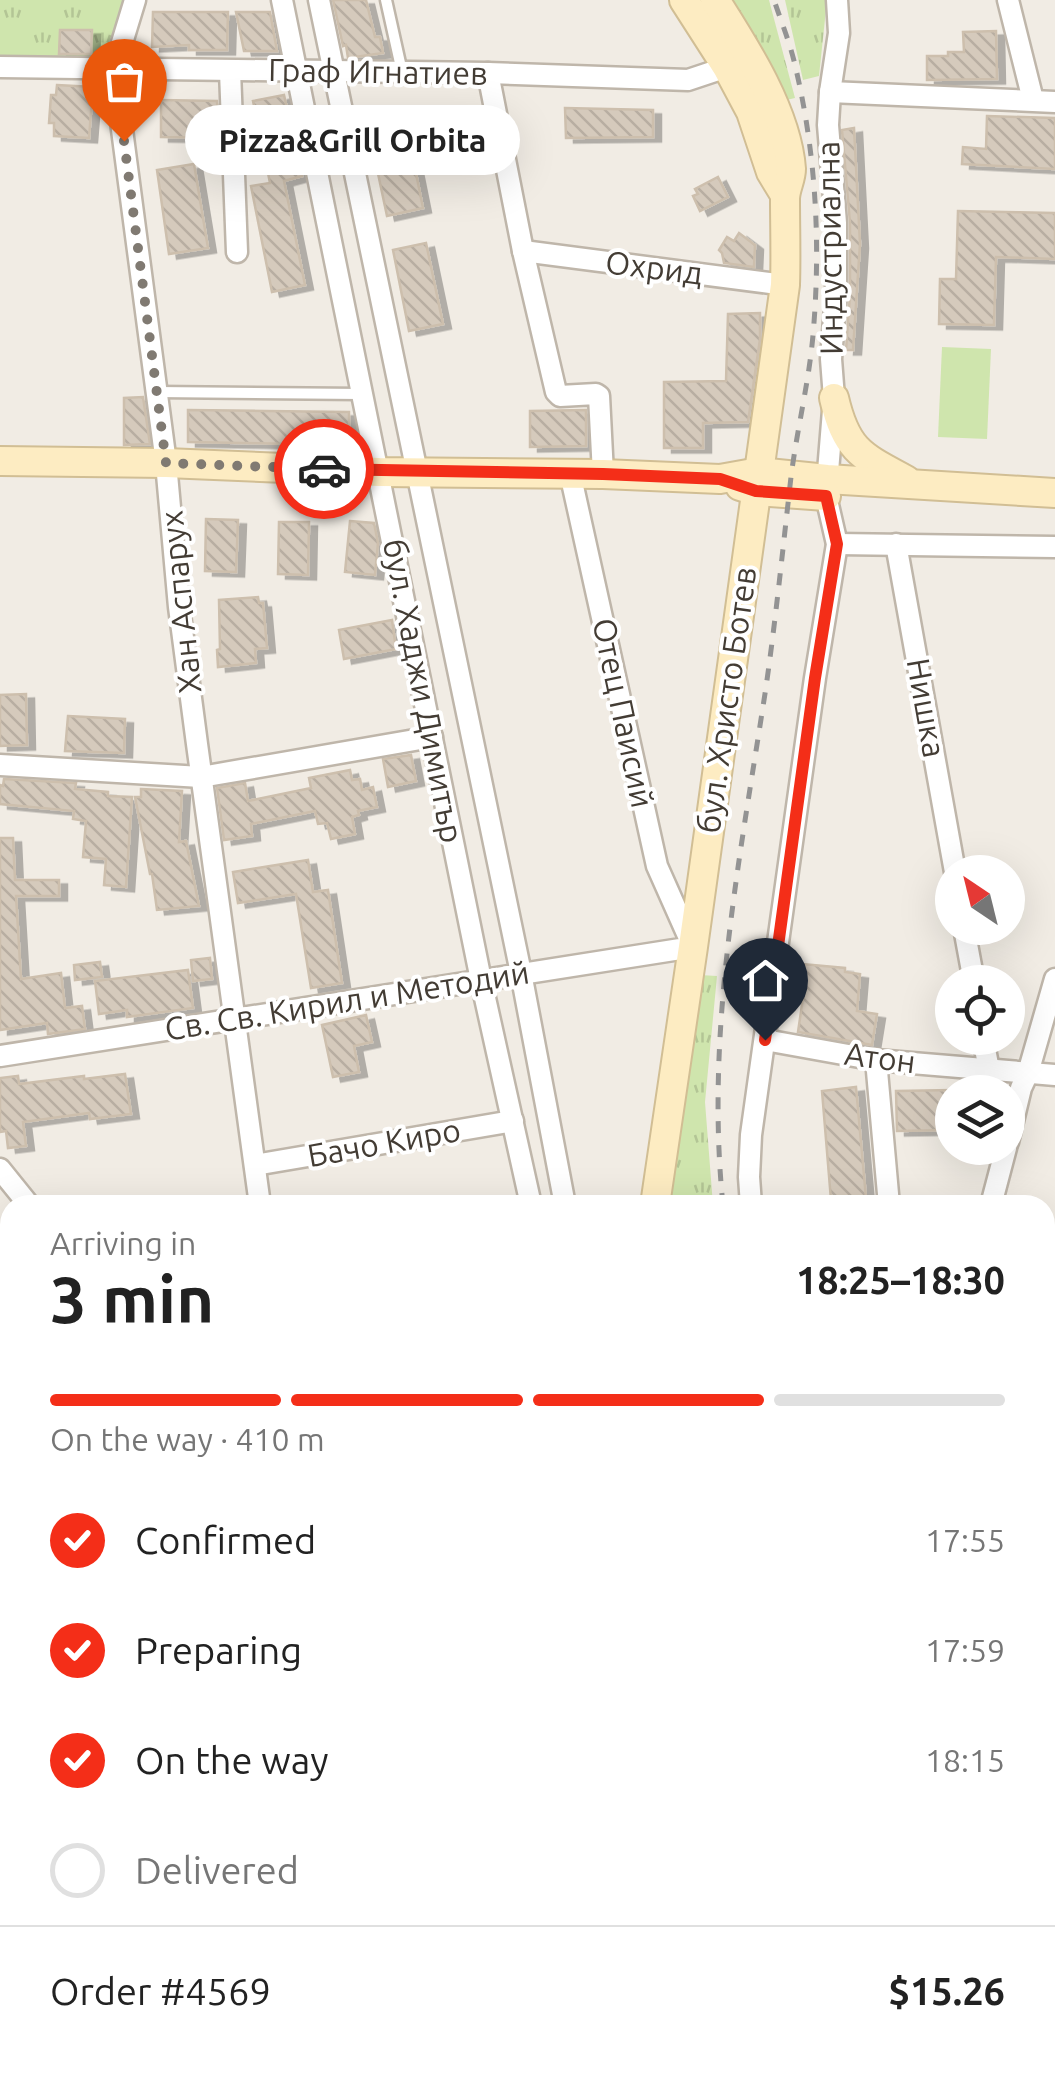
<!DOCTYPE html>
<meta charset="utf-8">
<style>
:root{--surface:#fff;--page:#f6f6f6;--text:#222;--muted:#767676;--line:#e0e0e0;--accent:#f42e18}
body{margin:0;font-family:Ubuntu,sans-serif;background:var(--page);color:var(--text);height:100vh;display:flex;flex-direction:column;font-size:38px;white-space:nowrap}
*{box-sizing:border-box;margin:0}
p{font-size:32px;color:var(--muted)}
.icon{flex:none;width:55px;height:55px;fill:none;stroke:currentColor;stroke-width:2;stroke-linecap:round;stroke-linejoin:round}
.map{position:relative;flex:1;overflow:hidden}
.drawer{position:absolute;left:0px;top:1195px;width:1055px;height:882px;display:flex;flex-direction:column;background:var(--surface);border-radius:30px 30px 0 0;box-shadow:0 10px 40px #0002}
.drawer>*{flex:none}
.needle{width:65px;rotate:325deg}
.tools{position:absolute;left:935px;top:855px;display:grid;gap:20px}
.tools a{display:grid;place-items:center;width:90px;height:90px;border-radius:50%;background:var(--surface);box-shadow:0 10px 40px #0002;font-size:50px}
.pin{position:absolute;display:grid;place-items:center;width:85px;height:85px;color:#fff;margin:-102px -42px;border-radius:50% 50% 50% 0;rotate:-45deg;box-shadow:0 0 10px #0007}
.pin .icon{rotate:45deg}
.courier{position:absolute;display:grid;place-items:center;width:100px;height:100px;margin:-50px;border:8px solid #f42e18;border-radius:50%;background:#fff;color:#222;box-shadow:0 2px 12px #0007}
.bubble{position:absolute;height:70px;border-radius:35px;background:var(--surface);box-shadow:0 10px 40px #0002;font-size:32px;font-weight:600;line-height:70px;text-align:center}
.head em{font-style:normal;font-weight:600}
.head div{display:flex;flex-direction:column-reverse}
.head{display:flex;align-items:center;justify-content:space-between;height:170px;padding:0 50px}
h1{font-size:65px;font-weight:600;line-height:75px}
.bar{display:grid;grid-template-columns:repeat(4,1fr);gap:15px 10px;align-content:center;height:120px;padding:0 50px}
.bar i{height:12px;border-radius:8px;background:var(--line)}
.bar .on{background:var(--accent)}
.bar p{grid-column:span 4}
.line{display:flex;align-items:center;gap:25px;padding:0 50px;border-top:2px solid var(--line)}
.line div{flex:1}
ol{padding:0 50px;list-style:none}
li{display:flex;align-items:center;gap:30px;height:110px}
li p{margin-inline-start:auto}
li .icon{padding:10px;border-radius:50%;background:var(--accent);color:#fff;stroke-width:4}
li:last-child{color:var(--muted)}
li i{width:55px;height:55px;border:5px solid var(--line);border-radius:50%}
.map>svg:first-child{display:block}
</style>
<div class="map">
<svg width="1055" height="2077" viewBox="0 0 1055 2077">
<defs>
<pattern id="grass-tufts" width="24" height="20" patternUnits="userSpaceOnUse" patternTransform="scale(2.5)"><rect width="24" height="20" fill="#cfe5ad"/><path d="M3 7l-1-3M5 7V3M7 7l1-3M15 17l-1-3M17 17v-4M19 17l1-3" fill="none" stroke="#b3c595"/></pattern>
<pattern id="building-back-hatch" width="6" height="6" patternUnits="userSpaceOnUse" patternTransform="scale(2.5)"><rect width="6" height="6" fill="#d5cabc"/><path d="M-1 5l2 2M0 0l6 6M5-1l2 2" fill="none" stroke="#b8aea2"/></pattern>
<filter id="shadow"><feDropShadow dx="8" dy="4.5" stdDeviation="0" flood-color="#0004"/></filter>
</defs>
<rect width="100%" height="100%" fill="#f1ece4"/>
<g fill="url(#grass-tufts)">
<polygon points="0,0 132,0 118,59 0,58"/>
<polygon points="729,0 769,0 795,98 782,101"/>
<polygon points="785,0 827,0 819,76 803,80"/>
<polygon points="700,975 717,976 705,1102 713,1205 668,1205"/>
<polygon points="10,2053 10,2068 777,2068 779,2077 0,2077 0,2057"/>
</g>
<g fill="#cfe5ad">
<polygon points="942,347 991,349 987,439 938,437"/>
<polygon points="1045,1818 1055,1820 1055,2077 829,2077 788,2068 1045,2068"/>
<polygon points="41,2068 131,2068 115,2077 47,2077"/>
</g>
<g fill="url(#building-back-hatch)" stroke="#cdbfad" stroke-width="2.5" filter="url(#shadow)">
<polygon points="333,0 366,0 375,37 380,37 383,53 348,58 346,45 343,46"/>
<polygon points="153,12 228,12 227,50 189,50 189,45 152,47"/>
<polygon points="236,12 270,12 277,51 244,51"/>
<polygon points="60,30 92,30 91,54 59,54"/>
<polygon points="996,31 997,79 927,80 927,56 948,56 948,52 964,52 963,32"/>
<polygon points="57,85 93,87 89,138 54,136 54,123 49,123 51,95 56,95"/>
<polygon points="284,95 294,139 261,139 253,101"/>
<polygon points="161,100 217,101 219,138 161,137"/>
<polygon points="565,108 653,110 653,137 566,138"/>
<polygon points="987,116 1055,118 1055,169 962,164 963,147 986,149"/>
<polygon points="406,124 423,208 387,216 369,131"/>
<polygon points="854,128 860,244 853,350 846,350 850,294 850,223 842,130"/>
<polygon points="296,148 302,176 284,181 305,285 272,292 251,186 270,183 264,153"/>
<polygon points="194,164 208,248 169,254 157,170"/>
<polygon points="718,177 728,197 700,211 693,196 698,194 695,189"/>
<polygon points="958,211 1055,213 1055,259 996,257 994,325 939,324 940,279 956,279"/>
<polygon points="739,233 755,245 754,267 724,263 722,253 719,250 727,237 734,241"/>
<polygon points="426,243 443,324 409,331 393,250"/>
<polygon points="760,313 760,339 748,422 703,423 703,448 664,448 664,382 726,381 728,314"/>
<polygon points="143,397 150,444 124,445 124,398"/>
<polygon points="188,410 349,412 349,445 188,442"/>
<polygon points="586,410 586,446 530,447 530,411"/>
<polygon points="206,519 238,520 236,572 205,571"/>
<polygon points="350,521 374,523 378,543 375,575 345,572"/>
<polygon points="279,522 309,522 308,575 278,574"/>
<polygon points="258,597 259,603 263,603 267,648 255,649 256,663 218,667 217,650 220,649 219,600"/>
<polygon points="392,620 396,649 344,659 339,630"/>
<polygon points="26,694 27,745 0,746 0,695"/>
<polygon points="68,716 125,719 124,753 65,751"/>
<polygon points="411,755 416,781 388,787 383,759"/>
<polygon points="350,770 352,780 360,779 362,790 373,787 377,807 358,811 359,815 352,817 355,834 331,839 327,823 318,824 315,811 251,824 252,836 224,840 217,788 245,783 248,801 311,788 309,778"/>
<polygon points="4,779 76,783 75,789 108,792 108,796 132,797 126,887 104,885 106,859 83,857 86,821 73,819 74,811 0,804 0,785 3,786"/>
<polygon points="141,789 182,791 179,842 186,841 199,906 157,910 152,874 150,874 135,797 141,797"/>
<polygon points="0,838 13,838 15,880 59,880 59,896 16,896 21,979 61,973 65,1008 82,1006 85,1029 48,1034 47,1023 0,1030"/>
<polygon points="308,860 313,892 328,890 342,983 311,988 296,894 238,903 233,872"/>
<polygon points="210,958 212,979 193,981 191,960"/>
<polygon points="100,962 102,977 75,980 74,965"/>
<polygon points="802,964 845,968 845,972 860,974 857,1011 877,1014 872,1045 798,1032 804,991 799,991"/>
<polygon points="188,970 193,1008 127,1017 127,1010 99,1014 95,981"/>
<polygon points="366,1015 372,1042 354,1046 359,1072 333,1077 322,1025"/>
<polygon points="125,1074 131,1114 90,1119 89,1113 23,1122 26,1146 8,1148 6,1131 0,1132 0,1078 18,1076 19,1084 84,1076 84,1079"/>
<polygon points="856,1087 866,1198 831,1200 822,1091"/>
<polygon points="952,1090 952,1130 897,1131 896,1091"/>
</g>
<g fill="none" stroke-linecap="round" stroke-linejoin="round">
<g stroke="#bfb6aa" stroke-width="15">
<g id="lane">
<polyline points="386,0 402,72"/>
<polyline points="157,392 361,394"/>
</g>
</g>
<g stroke="#bfb6aa" stroke-width="25">
<g id="street">
<polyline points="135,0 114,69 166,463 179,607 197,744 260,1205"/>
<polyline points="282,0 481,980 531,1205"/>
<polyline points="319,0 521,973 565,1205"/>
<polyline points="1008,0 1033,100"/>
<polyline points="0,67 488,73 688,80 727,67 735,62"/>
<polyline points="230,71 237,252"/>
<polyline points="488,73 523,251 556,392 560,396 596,394 599,396 603,474"/>
<polyline points="830,92 1055,102"/>
<polyline points="523,251 785,285"/>
<polyline points="837,544 1055,547"/>
<polyline points="896,544 955,872"/>
<polyline points="0,765 201,777 432,737"/>
<polyline points="964,928 974,982"/>
<polyline points="983,1038 989,1070"/>
<polyline points="765,1040 876,1060 1055,1075"/>
<polyline points="0,1056 693,947 657,866 570,473"/>
<polyline points="876,1060 889,1205"/>
<polyline points="1008,1142 1021,1088 1028,1073 1055,979"/>
<polyline points="255,1165 513,1121"/>
<polyline points="0,1169 29,1205"/>
<polyline points="751,1205 749,1177 751,1135 815,678 837,544 826,496 834,398 831,359 836,293 836,223 828,125 830,92 839,33 837,0"/>
<polyline points="991,1205 1006,1148"/>
<polyline points="0,1281 10,1278"/>
<polyline points="1045,1392 1055,1390"/>
<polyline points="0,1480 10,1475"/>
<polyline points="1045,1619 1055,1619"/>
<polyline points="0,1699 10,1694"/>
<polyline points="0,1814 10,1812"/>
</g>
</g>
<g stroke="#d1be94" stroke-width="32">
<g id="secondary">
<polyline points="684,0 727,67 751,112 771,172 785,195"/>
<path d="M834,398C846,450 861,456 906,480"/>
<polyline points="0,461 166,463 379,472 603,474 720,479 759,472 827,479 1055,493"/>
<polyline points="740,486 756,491 826,496"/>
<path d="M655,1205L693,947L785,285C786,256 785,228 785,199C785,189 791,179 791,169C787,112 745,47 715,0"/>
<polyline points="0,2033 10,2027"/>
</g>
</g>
<g stroke="#beaf98" stroke-width="2.5" stroke-dasharray="5 5" stroke-linecap="butt">
<polyline points="419,2068 420,2077"/>
<polyline points="562,2068 575,2077"/>
<polyline points="683,2068 686,2077"/>
<polyline points="770,2068 773,2077"/>
<polyline points="352,2077 352,2068"/>
<polyline points="462,2077 480,2077"/>
<polyline points="538,2077 545,2068"/>
<polyline points="628,2077 629,2068"/>
</g>
<use href="#lane" stroke="#fff" stroke-width="10"/>
<use href="#street" stroke="#fff" stroke-width="20"/>
<use href="#secondary" stroke="#fdecc2" stroke-width="28"/>
<g stroke="#939393" stroke-width="5" stroke-dasharray="12 12" stroke-linecap="butt">
<path d="M723,1205C705,1031 740,858 766,687C776,617 783,547 791,477C797,429 809,382 813,335C821,244 816,153 795,65C790,43 781,21 774,0"/>
<polyline points="1045,1726 1055,1733"/>
</g>
</g>
<g fill="none" stroke-linecap="round" stroke-linejoin="round">
<polyline stroke="#807a72" stroke-width="10" stroke-dasharray="0 18" points="124,141 166,463 324,469"/>
<polyline stroke="#f42e18" stroke-width="12" points="324,469 603,474 720,479 756,491 826,496 837,544 815,678 765,1040"/>
</g>
<g text-anchor="middle" stroke-width="8" stroke-linejoin="round" paint-order="stroke">
<g font-size="32" fill="#433c34" stroke="#fff">
<text transform="translate(378 72) rotate(1)" y="11">Граф Игнатиев</text>
<text transform="translate(830 248) rotate(-91)" y="11">Индустриална</text>
<text transform="translate(654 268) rotate(7)" y="11">Охрид</text>
<text transform="translate(181 602) rotate(-96)" y="11">Хан Аспарух</text>
<text transform="translate(423 691) rotate(79)" y="11">бул. Хаджи Димитър</text>
<text transform="translate(727 700) rotate(-82)" y="11">бул. Христо Ботев</text>
<text transform="translate(926 708) rotate(80)" y="11">Нишка</text>
<text transform="translate(623 713) rotate(78)" y="11">Отец Паисий</text>
<text transform="translate(347 1001) rotate(-9)" y="11">Св. Св. Кирил и Методий</text>
<text transform="translate(880 1058) rotate(7)" y="11">Атон</text>
<text transform="translate(384 1143) rotate(-10)" y="11">Бачо Киро</text>
</g>
</g>
</svg>
<div class="tools">
<a><svg class="needle" viewBox="-14 -14 28 28"><path d="M0-13l5 13h-10z" fill="#e53935"/><path d="M0 13l5-13h-10z" fill="#767676"/></svg></a>
<a><svg class="icon" aria-label="locate" viewBox="0 0 24 24"><circle cx="12" cy="12" r="6"/><path d="M12 2v4M12 18v4M2 12h4M18 12h4"/></svg></a>
<a><svg class="icon" aria-label="layers" viewBox="0 0 24 24"><path d="M12 4l9 5-9 5-9-5zM3 14l9 5 9-5"/></svg></a>
</div>
<div class="pin" style="left:124px;top:141px;background:#ea580c"><svg class="icon" aria-label="bag" viewBox="0 0 24 24"><path d="M5 8h14l-1 12H6zM9 8a3 3 0 0 1 6 0"/></svg></div>
<div class="pin" style="left:765px;top:1040px;background:#1f2937"><svg class="icon" aria-label="home" viewBox="0 0 24 24"><path d="M3 11l9-7 9 7M6 9v11h12V9"/></svg></div>
<div class="courier" style="left:324px;top:469px"><svg class="icon" aria-label="car" viewBox="0 0 24 24"><path d="M5 17H2v-5l4-1 3-4h7l3 4 3 1v5h-3M9 17h6M6 11h13"/><circle cx="7" cy="17" r="2"/><circle cx="17" cy="17" r="2"/></svg></div>
<div class="bubble" style="left:185px;top:105px;width:335px">Pizza&amp;Grill Orbita</div>
<section class="drawer">
<div class="head"><div><h1>3 min</h1><p>Arriving in</p></div><em>18:25–18:30</em></div>
<div class="bar"><i class="on"></i><i class="on"></i><i class="on"></i><i></i><p>On the way · 410 m</p></div>
<ol>
<li><svg class="icon" aria-label="check" viewBox="0 0 24 24"><path d="M5 12l5 5 9-10"/></svg>Confirmed<p>17:55</p></li>
<li><svg class="icon" aria-label="check" viewBox="0 0 24 24"><path d="M5 12l5 5 9-10"/></svg>Preparing<p>17:59</p></li>
<li><svg class="icon" aria-label="check" viewBox="0 0 24 24"><path d="M5 12l5 5 9-10"/></svg>On the way<p>18:15</p></li>
<li><i></i>Delivered</li>
</ol>
<div class="line" style="height:130px"><div>Order #4569</div><b>$15.26</b></div>
</section>
</div>
